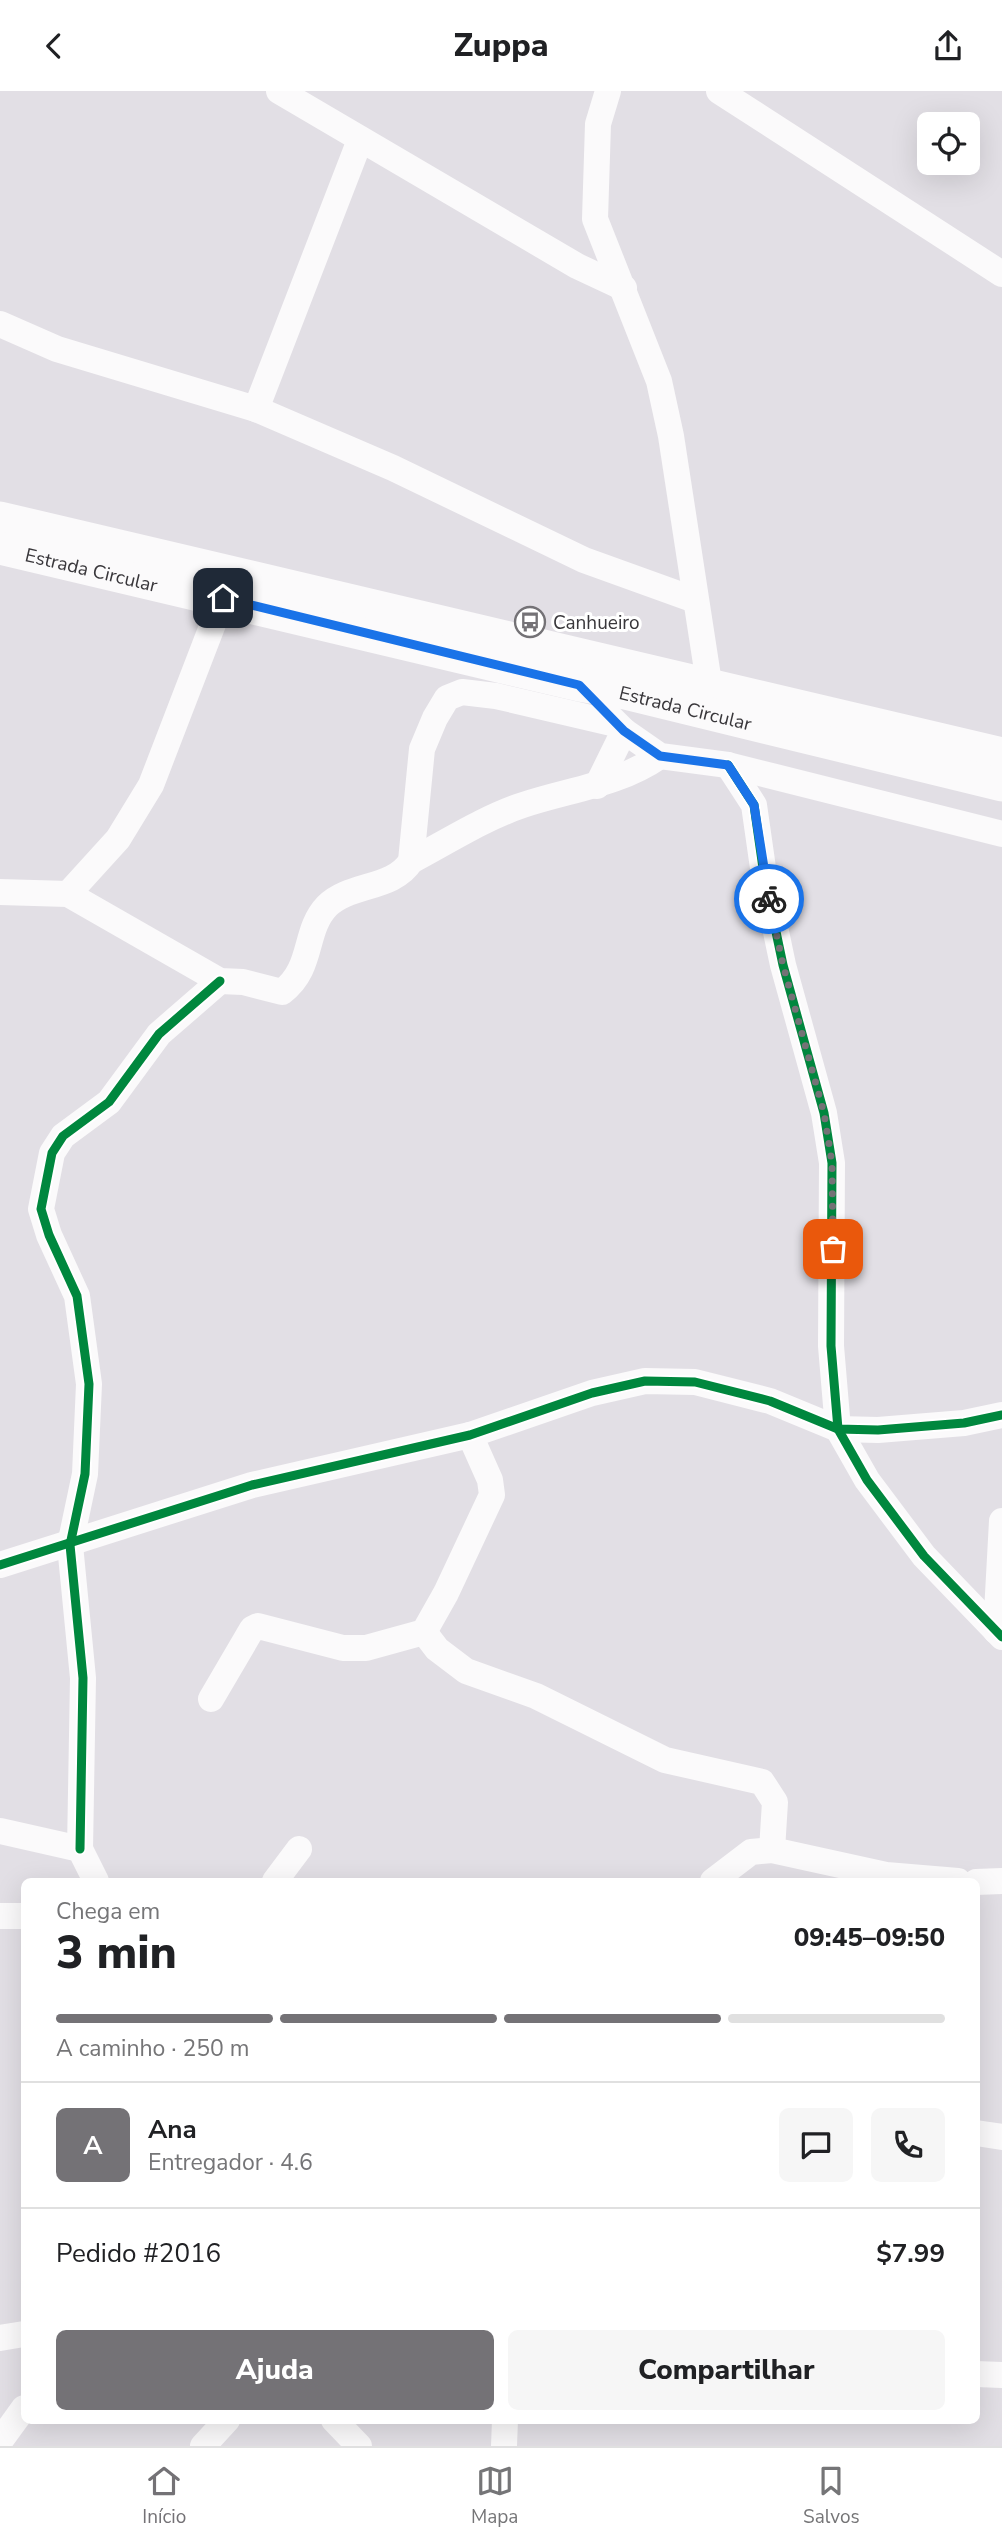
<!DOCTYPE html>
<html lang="pt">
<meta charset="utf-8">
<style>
:root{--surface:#fff;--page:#f6f6f6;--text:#202124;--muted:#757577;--line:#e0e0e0;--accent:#747276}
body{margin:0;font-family:"Nunito Sans",sans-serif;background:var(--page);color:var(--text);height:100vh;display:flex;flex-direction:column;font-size:26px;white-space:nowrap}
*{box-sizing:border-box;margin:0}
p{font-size:23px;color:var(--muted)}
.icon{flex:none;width:38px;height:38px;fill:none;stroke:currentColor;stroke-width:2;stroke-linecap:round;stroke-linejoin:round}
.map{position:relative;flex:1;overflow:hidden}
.side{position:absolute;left:21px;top:1787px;width:959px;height:546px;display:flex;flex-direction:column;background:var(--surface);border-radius:10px;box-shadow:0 7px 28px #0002}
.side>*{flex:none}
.fabs{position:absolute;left:917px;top:21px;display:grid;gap:14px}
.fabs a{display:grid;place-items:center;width:63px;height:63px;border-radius:10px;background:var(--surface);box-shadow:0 7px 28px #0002;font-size:35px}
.pin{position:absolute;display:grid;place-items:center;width:60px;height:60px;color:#fff;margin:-30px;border-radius:14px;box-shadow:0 4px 10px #0006}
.courier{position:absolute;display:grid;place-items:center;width:70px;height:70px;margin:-35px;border:5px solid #1a73e8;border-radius:50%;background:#fff;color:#222;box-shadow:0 2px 9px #0007}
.head em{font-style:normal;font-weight:800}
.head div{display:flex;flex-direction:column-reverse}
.head{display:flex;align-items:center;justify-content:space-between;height:119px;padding:0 35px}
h1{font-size:46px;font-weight:800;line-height:52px}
.bar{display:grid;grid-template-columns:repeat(4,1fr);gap:10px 7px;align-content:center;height:84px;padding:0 35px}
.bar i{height:9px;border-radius:5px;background:var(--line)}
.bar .on{background:var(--accent)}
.bar p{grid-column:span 4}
.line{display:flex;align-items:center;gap:18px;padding:0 35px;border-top:2px solid var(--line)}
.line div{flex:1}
.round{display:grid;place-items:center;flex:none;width:74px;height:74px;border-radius:10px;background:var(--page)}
.primary-button{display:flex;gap:14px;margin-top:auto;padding:14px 35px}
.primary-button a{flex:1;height:80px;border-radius:10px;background:var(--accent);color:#fff;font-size:28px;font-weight:800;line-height:80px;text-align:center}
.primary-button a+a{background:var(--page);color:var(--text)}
header{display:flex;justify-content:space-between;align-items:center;height:91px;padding:0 35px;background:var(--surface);font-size:32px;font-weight:800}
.dock{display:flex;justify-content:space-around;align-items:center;height:98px;border-top:2px solid var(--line);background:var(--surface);font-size:19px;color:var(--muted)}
.dock a{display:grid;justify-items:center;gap:4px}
.dock .on{color:var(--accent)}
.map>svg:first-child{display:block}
</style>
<header><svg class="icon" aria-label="back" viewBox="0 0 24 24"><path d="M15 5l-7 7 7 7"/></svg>Zuppa<svg class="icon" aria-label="share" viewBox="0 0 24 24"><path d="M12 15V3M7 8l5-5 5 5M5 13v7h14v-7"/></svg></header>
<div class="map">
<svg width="1002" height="2355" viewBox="0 0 1002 2355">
<rect width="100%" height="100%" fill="#e2dfe5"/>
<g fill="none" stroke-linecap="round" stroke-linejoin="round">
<g stroke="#fbfafb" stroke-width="26">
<polyline points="279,0 577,175 624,197"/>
<polyline points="608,0 598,33 595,128 659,290 671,345 709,592"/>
<polyline points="719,0 1002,183"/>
<polyline points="0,233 57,258 256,318 393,377 584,469 695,509"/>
<polyline points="256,318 360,49"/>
<polyline points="605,621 624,640 660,665 728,674 1002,743"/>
<polyline points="728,674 754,714 764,784 783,874 824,1022 832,1072 831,1255 838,1338 867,1389 924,1465 1002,1546"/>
<polyline points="597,695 624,640"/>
<path d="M411,770C447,751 484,727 523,714C571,698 618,694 660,665"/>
<path d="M0,801L68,803L220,890L243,891L282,901C314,877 303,840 327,815C350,792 393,799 411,770L422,658L435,627L447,607L462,601L496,605L616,633"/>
<polyline points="68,803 118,748 151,694 223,507"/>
<polyline points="0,1474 252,1394 470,1344 592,1302 645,1290 695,1291 770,1310 838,1338 878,1339 964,1332 1002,1324"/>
<polyline points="996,1540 1002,1430"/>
<polyline points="424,1541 437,1558 466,1580 536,1605 665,1669 762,1691 775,1711 772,1759"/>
<polyline points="211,1608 252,1538 258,1535 343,1557 366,1557 424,1541 446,1502 492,1404 490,1389 470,1344"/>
<polyline points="0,1740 80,1758 96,1790"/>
<polyline points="80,1758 83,1587 70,1454 85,1383 89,1293 77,1205 49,1144 41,1118 52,1062 63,1045 109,1011 159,943 220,890"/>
<polyline points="275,1790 299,1758"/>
<polyline points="713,1790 751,1761 772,1759 886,1784 958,1790"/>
<polyline points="976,1791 1002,1790"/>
<polyline points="0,1825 24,1825"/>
<polyline points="976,2042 1002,2046"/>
<polyline points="0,2247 24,2243"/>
<polyline points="976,2283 1002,2284"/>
<polyline points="334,2329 359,2355"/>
<polyline points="0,2350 24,2317"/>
<polyline points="203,2355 227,2329"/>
<polyline points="504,2355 505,2329"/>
</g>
<g stroke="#fbfafb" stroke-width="33">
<polyline points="0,427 1002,663"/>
<path id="s1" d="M0,457L579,594L625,602L1002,694"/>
</g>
<g stroke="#fff" stroke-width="13">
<g id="cycleway">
<polyline points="728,674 754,714 764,784 783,874 824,1022 832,1072 831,1255 838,1338 867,1389 924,1465 1002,1546"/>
<polyline points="0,1474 252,1394 470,1344 592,1302 645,1290 695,1291 770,1310 838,1338 878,1339 964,1332 1002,1324"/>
<polyline points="80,1758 83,1587 70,1454 85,1383 89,1293 77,1205 49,1144 41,1118 52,1062 63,1045 109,1011 159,943 220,890"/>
</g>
</g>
<use href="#cycleway" stroke="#00873e" stroke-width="9"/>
</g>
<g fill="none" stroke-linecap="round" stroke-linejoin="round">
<polyline stroke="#747276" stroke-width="7" stroke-dasharray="0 12.6" points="769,808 783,874 824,1022 832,1072 833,1158"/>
<polyline stroke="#1a73e8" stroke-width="9" points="223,507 579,594 624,640 660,665 728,674 754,714 769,808"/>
</g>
<defs>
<g id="bus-ring" transform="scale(1.575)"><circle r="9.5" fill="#fff" stroke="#747276" stroke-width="1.5"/><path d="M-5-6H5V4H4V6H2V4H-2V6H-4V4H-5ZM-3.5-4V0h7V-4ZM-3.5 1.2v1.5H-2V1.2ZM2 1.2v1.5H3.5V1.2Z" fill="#747276"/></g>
</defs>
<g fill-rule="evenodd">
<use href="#bus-ring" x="530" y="531"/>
</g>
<g text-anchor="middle" stroke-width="6" stroke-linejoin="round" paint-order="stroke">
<g font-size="19" fill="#39373b" stroke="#fff">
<text dy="7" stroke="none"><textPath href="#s1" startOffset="94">Estrada Circular</textPath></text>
<text dy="7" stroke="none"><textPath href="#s1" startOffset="704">Estrada Circular</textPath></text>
</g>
<g font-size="19" fill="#39373b" stroke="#fff" text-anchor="start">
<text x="553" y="538">Canhueiro</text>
</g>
</g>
</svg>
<div class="fabs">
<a><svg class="icon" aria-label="locate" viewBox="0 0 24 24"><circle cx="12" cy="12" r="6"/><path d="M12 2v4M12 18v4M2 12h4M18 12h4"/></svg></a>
</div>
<div class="pin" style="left:833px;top:1158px;background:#ea580c"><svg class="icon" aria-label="bag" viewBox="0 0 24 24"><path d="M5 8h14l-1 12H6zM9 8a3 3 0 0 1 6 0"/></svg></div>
<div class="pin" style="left:223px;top:507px;background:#1f2937"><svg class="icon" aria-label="home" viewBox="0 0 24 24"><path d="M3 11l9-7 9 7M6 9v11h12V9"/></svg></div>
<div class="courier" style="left:769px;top:808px"><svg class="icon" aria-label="bike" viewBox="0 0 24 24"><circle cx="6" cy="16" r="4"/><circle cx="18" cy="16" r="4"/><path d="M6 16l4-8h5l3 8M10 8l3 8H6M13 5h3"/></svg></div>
<section class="side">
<div class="head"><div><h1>3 min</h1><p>Chega em</p></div><em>09:45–09:50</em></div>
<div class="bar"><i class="on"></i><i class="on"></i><i class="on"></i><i></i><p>A caminho · 250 m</p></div>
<div class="line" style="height:126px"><b class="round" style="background:var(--accent);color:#fff">A</b><div><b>Ana</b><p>Entregador · 4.6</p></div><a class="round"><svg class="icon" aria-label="chat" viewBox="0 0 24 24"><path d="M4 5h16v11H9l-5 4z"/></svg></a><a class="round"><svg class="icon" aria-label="phone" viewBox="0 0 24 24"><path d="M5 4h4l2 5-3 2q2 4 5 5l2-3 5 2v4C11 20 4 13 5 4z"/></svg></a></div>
<div class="line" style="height:91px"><div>Pedido #2016</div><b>$7.99</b></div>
<div class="primary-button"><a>Ajuda</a><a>Compartilhar</a></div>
</section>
</div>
<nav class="dock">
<a class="on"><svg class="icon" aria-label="home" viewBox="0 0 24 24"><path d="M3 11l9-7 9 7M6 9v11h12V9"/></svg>Início</a>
<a><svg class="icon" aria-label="map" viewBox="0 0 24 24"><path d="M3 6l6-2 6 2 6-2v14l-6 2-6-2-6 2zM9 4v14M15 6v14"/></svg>Mapa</a>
<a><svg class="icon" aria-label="saved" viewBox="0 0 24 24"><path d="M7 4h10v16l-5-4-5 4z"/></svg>Salvos</a>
</nav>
